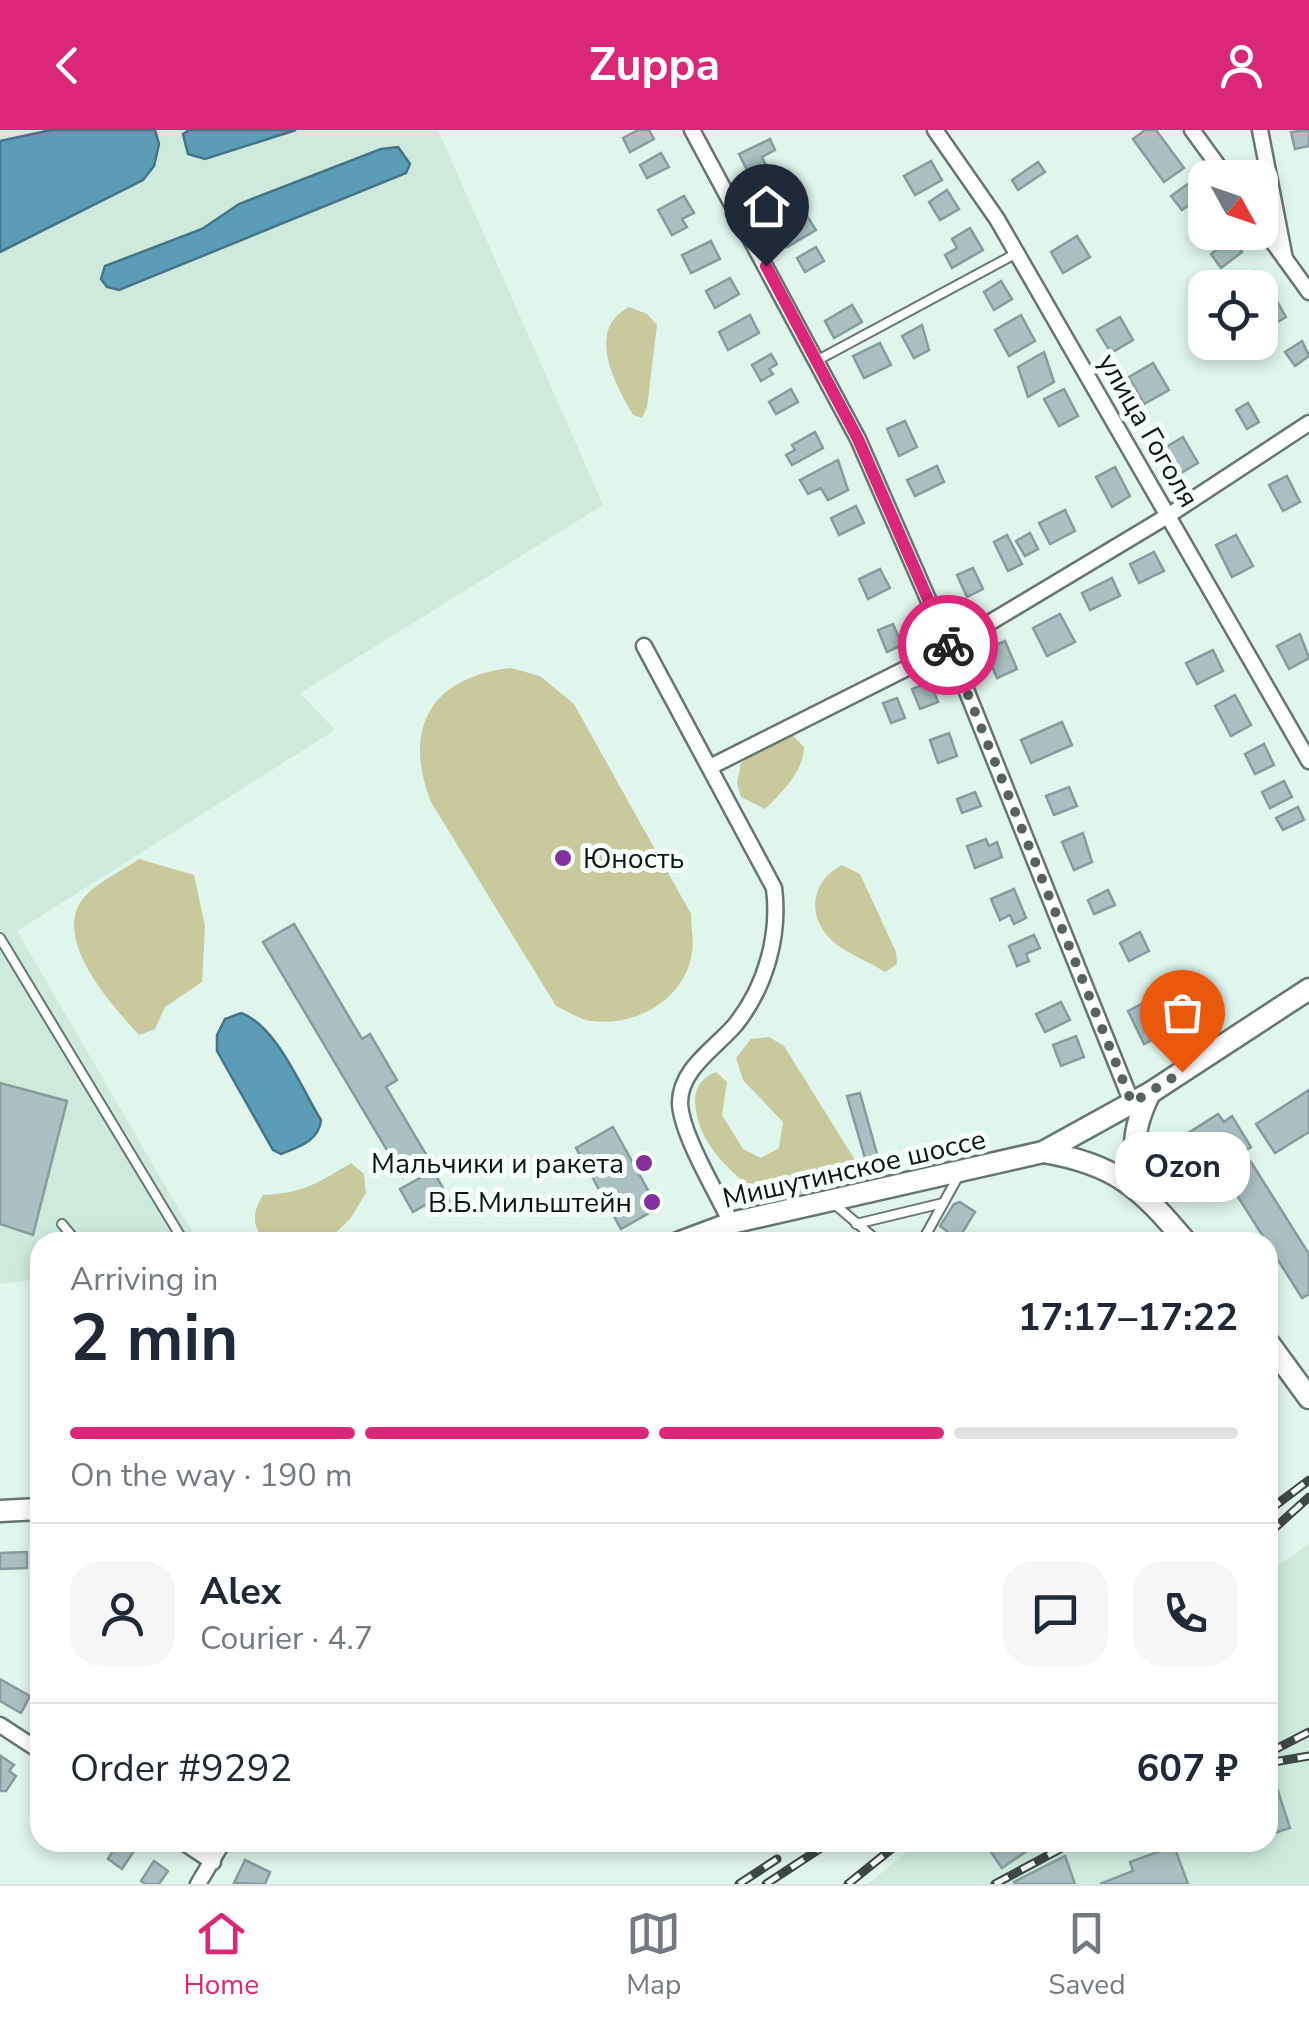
<!DOCTYPE html>
<meta charset="utf-8">
<style>
:root{--surface:#fff;--page:#f6f6f7;--text:#1f2937;--muted:#747a83;--line:#e0e1e3;--accent:#db2777}
body{margin:0;font-family:"Nunito Sans",sans-serif;background:var(--page);color:var(--text);height:100vh;display:flex;flex-direction:column;font-size:38px;white-space:nowrap}
*{box-sizing:border-box;margin:0}
p{font-size:32px;color:var(--muted)}
.icon{flex:none;width:55px;height:55px;fill:none;stroke:currentColor;stroke-width:2;stroke-linecap:round;stroke-linejoin:round}
.map{position:relative;flex:1;overflow:hidden}
.sheet{position:absolute;left:30px;top:1102px;width:1248px;height:620px;display:flex;flex-direction:column;background:var(--surface);border-radius:30px;box-shadow:0 5px 15px #0003}
.sheet>*{flex:none}
.needle{width:65px;rotate:130deg}
.buttons{position:absolute;left:1188px;top:30px;display:grid;gap:20px}
.buttons a{display:grid;place-items:center;width:90px;height:90px;border-radius:20px;background:var(--surface);box-shadow:0 5px 15px #0003;font-size:50px}
.pin{position:absolute;display:grid;place-items:center;width:85px;height:85px;color:#fff;margin:-102px -42px;border-radius:50% 50% 50% 0;rotate:-45deg;box-shadow:0 0 10px #0007}
.pin .icon{rotate:45deg}
.courier{position:absolute;display:grid;place-items:center;width:100px;height:100px;margin:-50px;border:8px solid #db2777;border-radius:50%;background:#fff;color:#222;box-shadow:0 2px 12px #0007}
.bubble{position:absolute;height:70px;border-radius:30px;background:var(--surface);box-shadow:0 5px 15px #0003;font-size:32px;font-weight:700;line-height:70px;text-align:center}
.overview em{font-style:normal;font-weight:700}
.overview div{display:flex;flex-direction:column-reverse}
.overview{display:flex;align-items:center;justify-content:space-between;height:170px;padding:0 40px}
h1{font-size:65px;font-weight:700;line-height:75px}
.bar{display:grid;grid-template-columns:repeat(4,1fr);gap:15px 10px;align-content:center;height:120px;padding:0 40px}
.bar i{height:12px;border-radius:8px;background:var(--line)}
.bar .on{background:var(--accent)}
.bar p{grid-column:span 4}
.line{display:flex;align-items:center;gap:25px;padding:0 40px;border-top:2px solid var(--line)}
.line div{flex:1}
.round{display:grid;place-items:center;flex:none;width:105px;height:105px;border-radius:30px;background:var(--page)}
header{display:flex;justify-content:space-between;align-items:center;height:130px;padding:0 40px;background:var(--accent);color:#fff;font-size:45px;font-weight:700}
.tab-bar{display:flex;justify-content:space-around;align-items:center;height:140px;border-top:2px solid var(--line);background:var(--surface);font-size:28px;color:var(--muted)}
.tab-bar a{display:grid;justify-items:center;gap:5px}
.tab-bar .on{color:var(--accent)}
.map>svg:first-child{display:block}
</style>
<header><svg class="icon" aria-label="back" viewBox="0 0 24 24"><path d="M15 5l-7 7 7 7"/></svg>Zuppa<svg class="icon" aria-label="person" viewBox="0 0 24 24"><circle cx="12" cy="8" r="4"/><path d="M4 21q1-7 8-7t8 7"/></svg></header>
<div class="map">
<svg width="1309" height="1754" viewBox="0 0 1309 1754">
<rect width="100%" height="100%" fill="#e0f5ec"/>
<g fill="#cdeadd">
<polygon points="0,0 438,0 603,375 300,563 335,600 17,801 198,1112 40,1112 40,1149 0,1154"/>
<polygon points="1309,1414 1309,1754 868,1754 918,1713 1268,1712 1268,1442"/>
</g>
<g fill="#c8c99d">
<path d="M629,177L647,184L657,195L647,277L642,288L633,285C615,254 585,200 629,177Z"/>
<path d="M511,538L540,546L574,574L691,784C691,796 694,811 692,823C685,869 636,897 592,891C580,890 567,881 556,876L431,672C402,598 431,547 511,538Z"/>
<path d="M793,606L804,617C803,642 783,661 765,679L741,667L737,653L741,633L763,617Z"/>
<path d="M139,729L194,745L205,796L202,852L165,877L155,899L139,905C111,874 53,811 82,770C94,754 122,741 139,729Z"/>
<path d="M842,735L860,744L896,822L897,834L885,842C870,832 850,825 836,814C806,790 809,752 842,735Z"/>
<path d="M769,907L784,916L855,1030L843,1051L769,1073C736,1045 698,1019 695,972C695,956 702,948 716,942L727,952L722,985L743,1019L761,1028L779,1018L783,992L743,950L736,928L751,909Z"/>
<path d="M351,1033L364,1044L366,1063L350,1089L328,1110L288,1102L264,1109C251,1095 253,1081 263,1065C305,1063 317,1053 351,1033Z"/>
</g>
<g fill="#5b9cb7" stroke="#447486" stroke-width="2.5">
<polygon points="51,0 155,0 159,14 154,36 143,50 0,122 0,11"/>
<polygon points="189,0 296,0 205,29 188,24 183,4"/>
<polygon points="398,17 410,34 406,43 119,160 107,157 101,149 105,136 202,99 239,74 381,19"/>
<path d="M241,883C277,896 301,958 321,990C319,1011 299,1017 281,1024L273,1020L217,921V905L225,889Z"/>
</g>
<g fill="#aac0c1" stroke="#869c9d" stroke-width="2.5">
<polygon points="638,0 649,0 654,9 630,22 623,8"/>
<polygon points="1145,0 1156,0 1184,38 1164,52 1133,9"/>
<polygon points="1309,0 1309,16 1295,19 1291,2"/>
<polygon points="770,9 775,20 762,27 768,40 751,48 739,24"/>
<polygon points="661,23 669,37 647,48 640,35"/>
<polygon points="931,31 942,50 915,65 904,46"/>
<polygon points="1038,32 1045,42 1018,60 1012,50"/>
<polygon points="788,50 795,66 769,78 762,61"/>
<polygon points="1192,51 1202,65 1182,80 1171,66"/>
<polygon points="947,60 959,79 940,90 929,72"/>
<polygon points="684,66 694,83 682,89 687,97 672,105 658,80"/>
<polygon points="805,83 816,100 787,117 777,100"/>
<polygon points="970,98 983,120 952,138 945,125 957,118 952,109"/>
<polygon points="1077,106 1090,127 1063,143 1051,122"/>
<polygon points="1232,108 1242,122 1221,138 1211,124"/>
<polygon points="711,111 720,129 691,143 682,125"/>
<polygon points="816,117 824,131 805,142 797,128"/>
<polygon points="1254,141 1266,158 1260,163 1260,158 1236,158"/>
<polygon points="730,148 739,164 715,178 706,161"/>
<polygon points="1001,151 1012,169 994,180 984,162"/>
<polygon points="1278,173 1286,187 1267,198 1260,184"/>
<polygon points="852,175 862,192 834,208 825,191"/>
<polygon points="750,185 759,203 728,220 719,202"/>
<polygon points="1021,185 1035,211 1009,226 995,200"/>
<polygon points="1120,187 1133,210 1111,223 1097,200"/>
<polygon points="922,195 929,220 914,228 902,206"/>
<polygon points="1302,211 1309,226 1295,236 1285,222"/>
<polygon points="880,213 891,235 864,248 853,226"/>
<polygon points="1044,222 1054,252 1028,267 1018,237"/>
<polygon points="771,224 777,234 769,239 773,244 761,251 752,235"/>
<polygon points="1153,233 1169,260 1144,274 1129,247"/>
<polygon points="791,259 798,272 776,284 769,272"/>
<polygon points="1064,259 1078,286 1059,296 1044,269"/>
<polygon points="1248,273 1259,292 1247,299 1236,280"/>
<polygon points="905,291 917,317 899,326 887,299"/>
<polygon points="815,302 823,318 792,335 786,325 795,320 792,315"/>
<polygon points="1183,307 1198,333 1176,346 1161,320"/>
<polygon points="838,330 848,360 828,370 821,358 808,364 800,350"/>
<polygon points="937,336 944,352 915,366 907,350"/>
<polygon points="1115,337 1130,366 1112,377 1096,347"/>
<polygon points="1287,346 1300,372 1283,381 1269,355"/>
<polygon points="856,376 864,393 839,405 831,388"/>
<polygon points="1065,380 1075,401 1050,414 1039,393"/>
<polygon points="1030,403 1038,419 1025,426 1016,411"/>
<polygon points="1007,405 1022,434 1008,441 994,412"/>
<polygon points="1236,405 1253,436 1232,447 1216,415"/>
<polygon points="1154,422 1164,441 1139,453 1130,434"/>
<polygon points="973,438 983,459 967,467 957,445"/>
<polygon points="880,439 890,458 868,469 859,449"/>
<polygon points="1112,448 1120,466 1090,480 1082,463"/>
<polygon points="1060,484 1075,512 1047,526 1033,498"/>
<polygon points="893,494 902,515 887,522 878,500"/>
<polygon points="1300,504 1309,528 1289,539 1277,516"/>
<polygon points="1005,511 1017,539 997,548 985,520"/>
<polygon points="1213,520 1223,541 1197,554 1186,533"/>
<polygon points="930,552 938,572 920,579 912,559"/>
<polygon points="1235,565 1251,595 1231,606 1215,576"/>
<polygon points="897,568 905,588 891,593 883,573"/>
<polygon points="1062,592 1072,615 1031,633 1021,610"/>
<polygon points="949,603 957,626 938,633 930,610"/>
<polygon points="1264,614 1274,635 1255,644 1245,624"/>
<polygon points="1284,651 1292,667 1270,678 1262,662"/>
<polygon points="1069,657 1077,676 1054,685 1046,666"/>
<polygon points="975,662 981,676 962,683 957,669"/>
<polygon points="1298,677 1304,690 1283,700 1276,688"/>
<polygon points="1083,703 1092,732 1074,740 1062,712"/>
<polygon points="986,709 989,716 997,712 1002,727 975,738 967,716"/>
<polygon points="1014,759 1026,788 1014,794 1010,785 1000,790 991,769"/>
<polygon points="1108,760 1115,775 1094,784 1088,770"/>
<polygon points="294,794 362,909 370,904 397,950 386,957 430,1031 403,1047 263,812"/>
<polygon points="1140,802 1149,821 1129,831 1120,813"/>
<polygon points="1034,805 1040,818 1026,824 1029,831 1017,836 1009,816"/>
<polygon points="1207,851 1215,867 1195,878 1187,862"/>
<polygon points="1155,867 1165,887 1158,890 1164,904 1144,914 1128,881"/>
<polygon points="1061,872 1070,890 1045,902 1036,884"/>
<polygon points="1076,906 1084,927 1061,936 1053,915"/>
<polygon points="0,953 67,971 33,1105 0,1094"/>
<polygon points="1309,960 1309,1002 1275,1023 1256,994"/>
<polygon points="860,963 879,1031 867,1035 847,966"/>
<polygon points="1218,984 1224,992 1232,986 1251,1017 1207,1046 1182,1007"/>
<polygon points="613,997 658,1078 621,1099 576,1018"/>
<polygon points="1251,1032 1309,1124 1309,1164 1302,1168 1226,1048"/>
<polygon points="433,1041 452,1073 431,1085 425,1075 413,1082 400,1059"/>
<polygon points="960,1072 975,1082 958,1110 940,1096 954,1074"/>
<polygon points="27,1422 27,1438 0,1439 0,1423"/>
<polygon points="0,1549 30,1566 21,1583 0,1571"/>
<polygon points="1,1626 14,1635 9,1641 16,1646 6,1661 0,1661"/>
<polygon points="1274,1649 1290,1698 1268,1705 1268,1651"/>
<polygon points="118,1712 136,1718 122,1739 108,1729"/>
<polygon points="984,1712 1040,1712 1002,1738"/>
<polygon points="1174,1716 1188,1754 1100,1754 1133,1741 1130,1732"/>
<polygon points="1065,1726 1075,1754 1015,1754 1014,1752"/>
<polygon points="245,1730 270,1742 265,1754 234,1753"/>
<polygon points="154,1731 168,1741 159,1754 146,1754 141,1751"/>
</g>
<g fill="none" stroke-linecap="round" stroke-linejoin="round">
<g stroke="#657770" stroke-width="12">
<g id="service">
<polyline points="818,230 1017,123"/>
<polyline points="0,808 184,1112"/>
<polyline points="833,1073 879,1112"/>
<polyline points="62,1094 77,1112"/>
<polyline points="856,1094 943,1073"/>
<polyline points="912,1112 923,1110 959,1045"/>
</g>
</g>
<g stroke="#657770" stroke-width="19">
<g id="minor">
<polyline points="692,0 858,309 949,517 1132,973"/>
<polyline points="935,0 997,89 1309,631"/>
<polyline points="1192,0 1227,48"/>
<polyline points="1260,0 1285,129"/>
<polyline points="1260,94 1309,162"/>
<path d="M644,516L774,758C780,805 766,856 736,894C717,917 679,939 680,974C682,1006 717,1063 731,1093"/>
<polyline points="712,636 949,517 1169,385 1309,293"/>
<polyline points="0,1595 40,1621"/>
<polyline points="183,1712 213,1732"/>
<polyline points="198,1754 223,1712"/>
</g>
</g>
<g stroke="#657770" stroke-width="25">
<g id="secondary">
<path d="M1043,1022C1115,1034 1140,1057 1186,1112"/>
<path d="M1148,1065C1130,1027 1131,1001 1150,963"/>
<polyline points="680,1112 731,1093 1043,1022 1150,963 1309,859"/>
<polyline points="1268,1212 1309,1268"/>
<polyline points="0,1381 40,1379"/>
</g>
</g>
<use href="#service" stroke="#fff" stroke-width="8"/>
<use href="#minor" stroke="#fff" stroke-width="14"/>
<use href="#secondary" stroke="#fff" stroke-width="20"/>
<g stroke="#3d4744" stroke-width="9">
<g id="rail">
<polyline points="1268,1381 1309,1350"/>
<polyline points="1268,1404 1309,1367"/>
<polyline points="1268,1623 1309,1602"/>
<polyline points="1268,1633 1309,1626"/>
<polyline points="739,1754 777,1729"/>
<polyline points="766,1754 830,1712"/>
<polyline points="848,1754 900,1712"/>
<polyline points="995,1754 1073,1712"/>
</g>
</g>
<use href="#rail" stroke="#f7fffb" stroke-width="5" stroke-dasharray="15" stroke-linecap="butt"/>
</g>
<g fill="none" stroke-linecap="round" stroke-linejoin="round">
<polyline stroke="#58635f" stroke-width="10" stroke-dasharray="0 18" points="948,515 1132,973 1182,942"/>
<polyline stroke="#db2777" stroke-width="12" points="766,136 858,309 948,515"/>
</g>
<g fill="#84309e" stroke="#f7fffb" stroke-width="4">
<circle cx="563" cy="728" r="10"/>
<circle cx="644" cy="1033" r="10"/>
<circle cx="652" cy="1072" r="10"/>
</g>
<g text-anchor="middle" stroke-width="10" stroke-linejoin="round" paint-order="stroke">
<g font-size="28" fill="#0e1513" stroke="#f7fffb">
<text transform="translate(1149 300) rotate(60)" y="10">улица Гоголя</text>
<text transform="translate(854 1038) rotate(-13)" y="10">Мишутинское шоссе</text>
</g>
<g font-size="28" fill="#0e1513" stroke="#f7fffb" text-anchor="end">
<text x="583" y="738" text-anchor="start">Юность</text>
<text x="624" y="1043">Мальчики и ракета</text>
<text x="632" y="1082">В.Б.Мильштейн</text>
</g>
</g>
</svg>
<div class="buttons">
<a><svg class="needle" viewBox="-14 -14 28 28"><path d="M0-13l5 13h-10z" fill="#e53935"/><path d="M0 13l5-13h-10z" fill="#747a83"/></svg></a>
<a><svg class="icon" aria-label="locate" viewBox="0 0 24 24"><circle cx="12" cy="12" r="6"/><path d="M12 2v4M12 18v4M2 12h4M18 12h4"/></svg></a>
</div>
<div class="pin" style="left:1182px;top:942px;background:#ea580c"><svg class="icon" aria-label="bag" viewBox="0 0 24 24"><path d="M5 8h14l-1 12H6zM9 8a3 3 0 0 1 6 0"/></svg></div>
<div class="pin" style="left:766px;top:136px;background:#1f2937"><svg class="icon" aria-label="home" viewBox="0 0 24 24"><path d="M3 11l9-7 9 7M6 9v11h12V9"/></svg></div>
<div class="courier" style="left:948px;top:515px"><svg class="icon" aria-label="bike" viewBox="0 0 24 24"><circle cx="6" cy="16" r="4"/><circle cx="18" cy="16" r="4"/><path d="M6 16l4-8h5l3 8M10 8l3 8H6M13 5h3"/></svg></div>
<div class="bubble" style="left:1115px;top:1002px;width:135px">Ozon</div>
<section class="sheet">
<div class="overview"><div><h1>2 min</h1><p>Arriving in</p></div><em>17:17–17:22</em></div>
<div class="bar"><i class="on"></i><i class="on"></i><i class="on"></i><i></i><p>On the way · 190 m</p></div>
<div class="line" style="height:180px"><a class="round"><svg class="icon" aria-label="person" viewBox="0 0 24 24"><circle cx="12" cy="8" r="4"/><path d="M4 21q1-7 8-7t8 7"/></svg></a><div><b>Alex</b><p>Courier · 4.7</p></div><a class="round"><svg class="icon" aria-label="chat" viewBox="0 0 24 24"><path d="M4 5h16v11H9l-5 4z"/></svg></a><a class="round"><svg class="icon" aria-label="phone" viewBox="0 0 24 24"><path d="M5 4h4l2 5-3 2q2 4 5 5l2-3 5 2v4C11 20 4 13 5 4z"/></svg></a></div>
<div class="line" style="height:130px"><div>Order #9292</div><b>607 ₽</b></div>
</section>
</div>
<nav class="tab-bar">
<a class="on"><svg class="icon" aria-label="home" viewBox="0 0 24 24"><path d="M3 11l9-7 9 7M6 9v11h12V9"/></svg>Home</a>
<a><svg class="icon" aria-label="map" viewBox="0 0 24 24"><path d="M3 6l6-2 6 2 6-2v14l-6 2-6-2-6 2zM9 4v14M15 6v14"/></svg>Map</a>
<a><svg class="icon" aria-label="saved" viewBox="0 0 24 24"><path d="M7 4h10v16l-5-4-5 4z"/></svg>Saved</a>
</nav>
